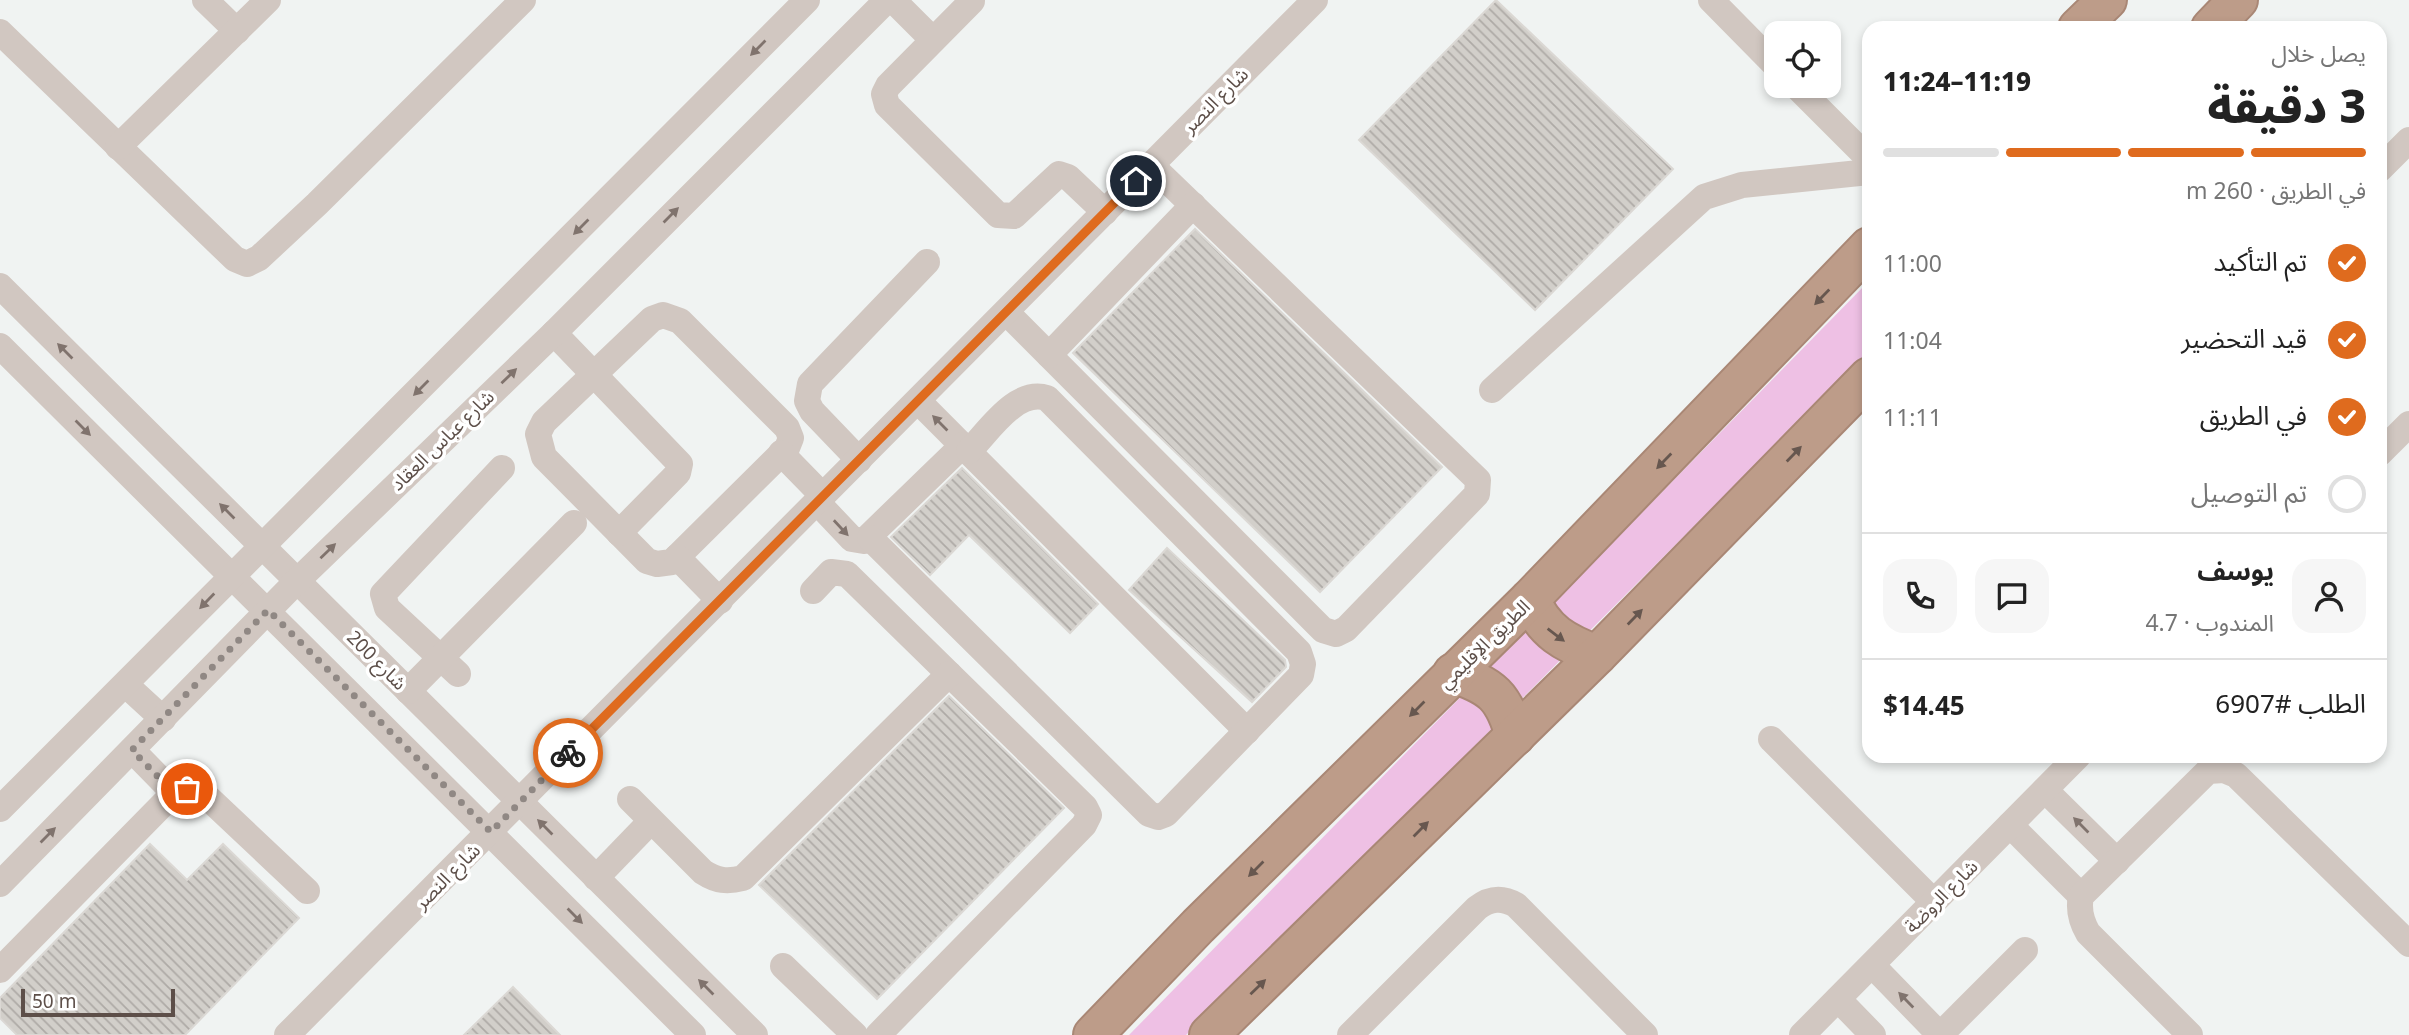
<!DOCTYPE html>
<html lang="ar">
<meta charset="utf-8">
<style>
:root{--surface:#fff;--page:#f6f6f6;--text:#222;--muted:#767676;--line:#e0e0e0;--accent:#df6b1e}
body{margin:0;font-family:"Noto Sans","Noto Sans Arabic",sans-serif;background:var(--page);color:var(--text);direction:rtl;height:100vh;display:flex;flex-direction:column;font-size:26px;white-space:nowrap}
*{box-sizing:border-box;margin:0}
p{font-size:23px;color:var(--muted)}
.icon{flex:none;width:38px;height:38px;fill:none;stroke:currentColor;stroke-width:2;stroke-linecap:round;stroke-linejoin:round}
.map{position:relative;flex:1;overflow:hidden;direction:ltr}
.sheet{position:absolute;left:1862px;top:21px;width:525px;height:742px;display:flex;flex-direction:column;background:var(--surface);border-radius:21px;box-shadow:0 4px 10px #0003;direction:rtl}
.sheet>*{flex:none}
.fabs{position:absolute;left:1764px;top:21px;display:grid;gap:14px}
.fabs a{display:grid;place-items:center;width:77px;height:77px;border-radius:14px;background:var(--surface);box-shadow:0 4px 10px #0003;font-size:35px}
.scale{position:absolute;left:21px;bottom:18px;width:154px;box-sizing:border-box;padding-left:7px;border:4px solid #5d4f49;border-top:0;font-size:19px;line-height:24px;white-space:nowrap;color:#5d4f49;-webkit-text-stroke:5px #fff;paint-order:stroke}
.pin{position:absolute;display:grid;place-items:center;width:60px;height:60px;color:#fff;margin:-30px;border:4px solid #fff;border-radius:50%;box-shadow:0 2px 7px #0007}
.courier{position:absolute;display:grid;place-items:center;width:70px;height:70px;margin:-35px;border:5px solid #df6b1e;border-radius:50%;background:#fff;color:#222;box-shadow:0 2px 9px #0007}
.overview em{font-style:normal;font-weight:800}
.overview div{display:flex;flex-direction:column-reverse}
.overview{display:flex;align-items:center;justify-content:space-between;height:119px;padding:0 21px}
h1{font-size:46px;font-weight:800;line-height:52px}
.bar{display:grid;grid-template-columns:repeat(4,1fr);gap:10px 7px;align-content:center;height:84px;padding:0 21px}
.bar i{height:9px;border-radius:5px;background:var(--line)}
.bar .on{background:var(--accent)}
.bar p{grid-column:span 4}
.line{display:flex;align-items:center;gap:18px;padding:0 21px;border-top:2px solid var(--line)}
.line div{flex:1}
.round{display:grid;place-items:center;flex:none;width:74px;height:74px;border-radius:21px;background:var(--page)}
ol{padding:0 21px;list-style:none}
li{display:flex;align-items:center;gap:21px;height:77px}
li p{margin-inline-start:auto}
li .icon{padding:7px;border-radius:50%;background:var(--accent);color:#fff;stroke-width:4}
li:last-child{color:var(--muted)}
li i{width:38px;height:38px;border:4px solid var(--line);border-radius:50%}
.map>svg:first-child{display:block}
</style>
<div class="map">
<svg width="2409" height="1035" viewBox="0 0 2409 1035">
<defs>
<pattern id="building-back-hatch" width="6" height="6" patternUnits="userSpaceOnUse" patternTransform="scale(1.75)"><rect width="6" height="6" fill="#d2cfca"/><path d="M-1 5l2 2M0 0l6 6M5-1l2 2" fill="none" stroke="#aeaaa6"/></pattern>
</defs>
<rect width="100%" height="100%" fill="#f0f3f2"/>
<polygon fill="#eec0e4" points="1869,281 1869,350 1848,372 1186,1035 1129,1035"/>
<g fill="url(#building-back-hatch)" stroke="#dbd8d4" stroke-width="2">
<polygon points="1496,0 1673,169 1535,310 1359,140"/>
<polygon points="1195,229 1442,467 1320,592 1073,353"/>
<polygon points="962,468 1098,604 1070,633 969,535 930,575 891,537"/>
<polygon points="1167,548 1285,660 1286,667 1252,702 1129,590"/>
<polygon points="949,696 1064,808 877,999 759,885"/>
<polygon points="150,844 187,880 223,844 299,918 185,1035 17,1035 0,1018 0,998"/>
<polygon points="513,987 560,1035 464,1035"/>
</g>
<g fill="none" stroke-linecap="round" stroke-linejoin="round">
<g stroke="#a98775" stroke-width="42">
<g id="highway">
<polyline points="2078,28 2107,0"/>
<polyline points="2211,28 2238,0"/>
<path d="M1530,599C1544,632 1565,643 1597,655"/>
<path d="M1453,673C1492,686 1504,696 1515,736"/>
<polyline points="1093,1035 1198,926 1530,599 1869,247"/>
<polyline points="1209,1035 1597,655 1869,377"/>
</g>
</g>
<g stroke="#d1c7c1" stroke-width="26">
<polyline points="205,0 237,31"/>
<polyline points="893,0 933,40"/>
<polyline points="1711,0 1776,66"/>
<polyline points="972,1 888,86 884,94 887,105 998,215 1014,216 1059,174 1068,177 1105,212"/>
<polyline points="0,32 235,259 247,264 259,258 317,204 523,0"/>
<polyline points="1796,86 1869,159"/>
<polyline points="118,147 268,0"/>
<polyline points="2380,169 2409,140"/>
<polyline points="0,286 755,1035"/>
<polyline points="1006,312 1323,630 1336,634 1346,629 1477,494 1478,480 1151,165"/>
<polygon points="663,315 680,321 787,428 791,438 787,448 672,562 657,564 647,561 544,457 538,434 544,422 652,319"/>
<polyline points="554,333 680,464 678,473 619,533"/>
<polyline points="0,346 693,1035"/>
<polyline points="1049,355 1193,205"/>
<polyline points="1492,390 1704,197 1742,185 1869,172"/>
<polyline points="918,401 1247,731"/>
<polyline points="781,453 823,496"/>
<polyline points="2380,453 2409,424"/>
<polyline points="859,460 812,411 807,401 810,384 927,262"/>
<polyline points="817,502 852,539 864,541 963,445"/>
<path d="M870,538L1149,814L1158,817L1166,814L1301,675L1303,664L1299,652L1047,398C1016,388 989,431 969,451"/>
<polyline points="677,557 720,601"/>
<polyline points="813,591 831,572 847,574 1085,807 1089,815 1084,825 878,1035"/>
<polyline points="458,674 387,608 383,594 502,468"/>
<polyline points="126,685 163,719"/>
<polyline points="408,691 574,523"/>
<polyline points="1771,739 1934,902"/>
<polyline points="132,750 174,793"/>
<polyline points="2045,790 2117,861"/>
<path d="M630,799L703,872C717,881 727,882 743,878L949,674"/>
<polyline points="0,809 807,0"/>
<polyline points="2010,825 2081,896"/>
<polyline points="596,878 651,821"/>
<polyline points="0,884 297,581 554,333 887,0"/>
<polyline points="1872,965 1940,1035"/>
<polyline points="783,966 855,1035"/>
<polyline points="0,970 174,793 187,789 203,793 307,891"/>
<polyline points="1838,999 1873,1035"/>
<polyline points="287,1035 1315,0"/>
<path d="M1350,1035L1477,908C1490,898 1502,897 1516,905L1645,1035"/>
<polyline points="1802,1035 2078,756"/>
<polyline points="1940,1035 2025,950"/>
<path d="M2190,1035L2088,933C2081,921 2078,910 2081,896L2208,771L2224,770L2236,775L2409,944"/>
</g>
<use href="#highway" stroke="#bd9c89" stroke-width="38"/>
</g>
<defs><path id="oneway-solid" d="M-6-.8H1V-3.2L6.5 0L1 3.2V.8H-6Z" transform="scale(1.75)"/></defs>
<g fill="#80736d">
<use href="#oneway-solid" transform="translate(758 48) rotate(135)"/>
<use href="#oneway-solid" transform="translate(671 215) rotate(-45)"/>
<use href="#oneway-solid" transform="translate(581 227) rotate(135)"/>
<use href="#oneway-solid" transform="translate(65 351) rotate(-135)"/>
<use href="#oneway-solid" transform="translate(509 376) rotate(-44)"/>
<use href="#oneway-solid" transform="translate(421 388) rotate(135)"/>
<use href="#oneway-solid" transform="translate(940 423) rotate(-135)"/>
<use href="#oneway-solid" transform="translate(83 428) rotate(45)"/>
<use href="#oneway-solid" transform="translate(227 511) rotate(-135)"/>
<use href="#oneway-solid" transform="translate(841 528) rotate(47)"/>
<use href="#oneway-solid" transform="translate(328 551) rotate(-44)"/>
<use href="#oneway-solid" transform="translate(207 601) rotate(134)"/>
<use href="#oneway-solid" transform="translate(2081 825) rotate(-135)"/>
<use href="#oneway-solid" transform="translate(545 827) rotate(-135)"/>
<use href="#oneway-solid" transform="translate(48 835) rotate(-45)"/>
<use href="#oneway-solid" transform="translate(575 916) rotate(45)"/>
<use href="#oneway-solid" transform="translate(706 987) rotate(-135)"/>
<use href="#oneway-solid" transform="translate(1906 1000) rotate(-134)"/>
</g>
<g fill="#67574f">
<use href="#oneway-solid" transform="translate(1822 297) rotate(134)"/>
<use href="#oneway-solid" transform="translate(1794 454) rotate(-46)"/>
<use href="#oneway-solid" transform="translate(1664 461) rotate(134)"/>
<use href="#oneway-solid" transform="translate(1635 617) rotate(-46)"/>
<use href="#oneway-solid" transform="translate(1556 635) rotate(37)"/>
<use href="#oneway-solid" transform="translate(1417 709) rotate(135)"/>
<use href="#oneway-solid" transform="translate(1421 829) rotate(-45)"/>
<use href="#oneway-solid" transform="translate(1256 869) rotate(135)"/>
<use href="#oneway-solid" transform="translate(1258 987) rotate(-44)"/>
</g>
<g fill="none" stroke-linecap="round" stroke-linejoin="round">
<polyline stroke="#908884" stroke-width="7" stroke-dasharray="0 12.6" points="187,789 174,793 132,750 268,610 491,832 568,753"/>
<polyline stroke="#df6b1e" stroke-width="9" points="568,753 1136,181"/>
</g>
<g text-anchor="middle" stroke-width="7" stroke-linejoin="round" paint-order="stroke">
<g font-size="19" fill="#5d4f49" stroke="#fff">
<text transform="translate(1215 100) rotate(-45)" y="7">شارع النصر</text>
<text transform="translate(442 440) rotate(-44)" y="7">شارع عباس العقاد</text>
<text transform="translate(1484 644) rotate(-44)" y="7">الطريق الإقليمي</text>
<text transform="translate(377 660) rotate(45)" y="7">شارع 200</text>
<text transform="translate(447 876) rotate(-45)" y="7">شارع النصر</text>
<text transform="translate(1941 896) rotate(-45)" y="7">شارع الروضة</text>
</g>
</g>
</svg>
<div class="fabs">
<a><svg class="icon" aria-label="locate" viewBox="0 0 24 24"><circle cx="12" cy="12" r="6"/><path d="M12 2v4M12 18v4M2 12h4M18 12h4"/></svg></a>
</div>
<div class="scale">50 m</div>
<div class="pin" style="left:187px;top:789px;background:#ea580c"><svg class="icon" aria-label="bag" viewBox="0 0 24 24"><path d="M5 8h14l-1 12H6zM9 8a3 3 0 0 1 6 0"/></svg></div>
<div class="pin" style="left:1136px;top:181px;background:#1f2937"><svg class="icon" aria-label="home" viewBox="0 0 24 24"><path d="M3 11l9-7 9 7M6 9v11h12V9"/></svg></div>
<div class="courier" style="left:568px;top:753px"><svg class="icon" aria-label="bike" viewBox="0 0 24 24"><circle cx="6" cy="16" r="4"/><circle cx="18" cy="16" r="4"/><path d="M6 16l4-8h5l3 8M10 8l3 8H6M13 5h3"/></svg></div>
<section class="sheet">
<div class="overview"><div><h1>3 دقيقة</h1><p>يصل خلال</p></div><em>11:19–11:24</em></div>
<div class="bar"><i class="on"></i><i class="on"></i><i class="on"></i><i></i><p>في الطريق · 260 m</p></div>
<ol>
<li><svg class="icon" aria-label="check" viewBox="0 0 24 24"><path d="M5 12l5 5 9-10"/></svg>تم التأكيد<p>11:00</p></li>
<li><svg class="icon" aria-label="check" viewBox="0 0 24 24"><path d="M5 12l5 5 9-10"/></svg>قيد التحضير<p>11:04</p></li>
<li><svg class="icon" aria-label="check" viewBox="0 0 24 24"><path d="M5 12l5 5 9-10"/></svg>في الطريق<p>11:11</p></li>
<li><i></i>تم التوصيل</li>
</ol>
<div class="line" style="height:126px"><a class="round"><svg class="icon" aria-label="person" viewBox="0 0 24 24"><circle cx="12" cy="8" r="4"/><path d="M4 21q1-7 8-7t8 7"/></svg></a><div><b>يوسف</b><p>المندوب · 4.7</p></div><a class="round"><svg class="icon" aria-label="chat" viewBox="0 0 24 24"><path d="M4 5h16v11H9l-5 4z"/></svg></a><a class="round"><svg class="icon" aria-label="phone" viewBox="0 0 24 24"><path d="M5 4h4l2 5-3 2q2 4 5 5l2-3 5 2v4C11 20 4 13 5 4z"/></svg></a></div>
<div class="line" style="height:91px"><div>الطلب #6907</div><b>$14.45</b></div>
</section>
</div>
